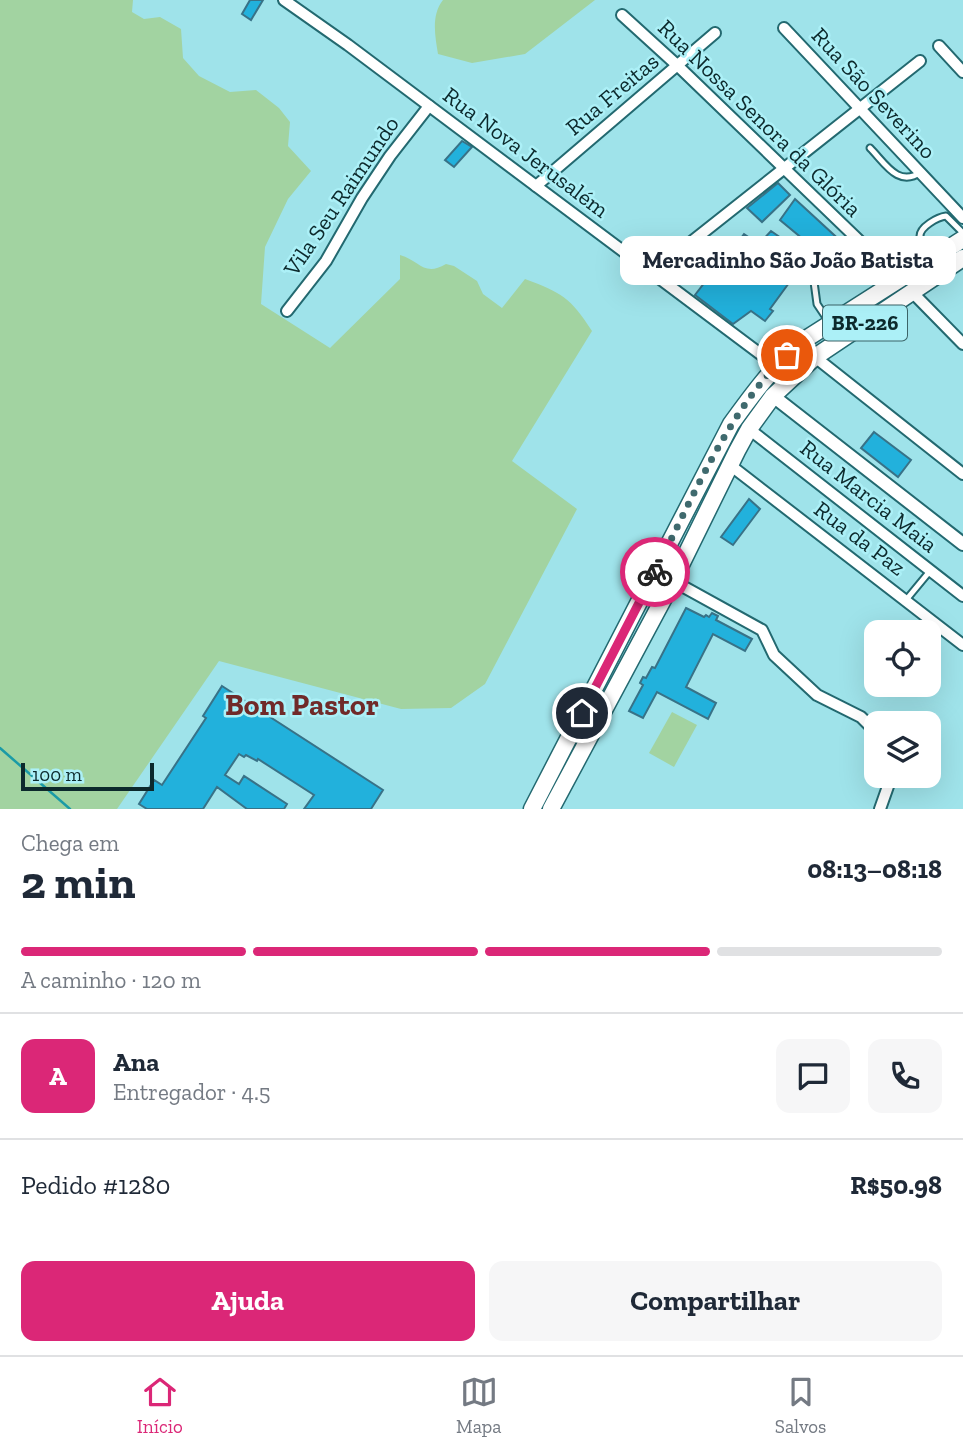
<!DOCTYPE html>
<html lang="pt">
<meta charset="utf-8">
<style>
:root{--surface:#fff;--page:#f6f6f7;--text:#1f2937;--muted:#747a83;--line:#e0e1e3;--accent:#db2777}
body{margin:0;font-family:"Zilla Slab",serif;background:var(--page);color:var(--text);height:100vh;display:flex;flex-direction:column;font-size:26px;white-space:nowrap}
*{box-sizing:border-box;margin:0}
p{font-size:23px;color:var(--muted)}
.icon{flex:none;width:38px;height:38px;fill:none;stroke:currentColor;stroke-width:2;stroke-linecap:round;stroke-linejoin:round}
.map{position:relative;height:809px;overflow:hidden}
.drawer{display:flex;flex-direction:column;background:var(--surface);flex:1}
.drawer>*{flex:none}
.tools{position:absolute;left:864px;top:620px;display:grid;gap:14px}
.tools a{display:grid;place-items:center;width:77px;height:77px;border-radius:14px;background:var(--surface);box-shadow:0 7px 28px #0002;font-size:35px}
.scale{position:absolute;left:21px;bottom:18px;width:133px;box-sizing:border-box;padding-left:7px;border:4px solid #0c292c;border-top:0;font-size:19px;line-height:24px;white-space:nowrap;color:#0c292c;-webkit-text-stroke:5px #acf0f7;paint-order:stroke}
.pin{position:absolute;display:grid;place-items:center;width:60px;height:60px;color:#fff;margin:-30px;border:4px solid #fff;border-radius:50%;box-shadow:0 2px 7px #0007}
.courier{position:absolute;display:grid;place-items:center;width:70px;height:70px;margin:-35px;border:5px solid #db2777;border-radius:50%;background:#fff;color:#222;box-shadow:0 2px 9px #0007}
.bubble{position:absolute;height:49px;border-radius:14px;background:var(--surface);box-shadow:0 7px 28px #0002;font-size:23px;font-weight:700;line-height:49px;text-align:center}
.headline em{font-style:normal;font-weight:700}
.headline div{display:flex;flex-direction:column-reverse}
.headline{display:flex;align-items:center;justify-content:space-between;height:119px;padding:0 21px}
h1{font-size:46px;font-weight:700;line-height:52px}
.bar{display:grid;grid-template-columns:repeat(4,1fr);gap:10px 7px;align-content:center;height:84px;padding:0 21px}
.bar i{height:9px;border-radius:5px;background:var(--line)}
.bar .selected{background:var(--accent)}
.bar p{grid-column:span 4}
.line{display:flex;align-items:center;gap:18px;padding:0 21px;border-top:2px solid var(--line)}
.line div{flex:1}
.round{display:grid;place-items:center;flex:none;width:74px;height:74px;border-radius:14px;background:var(--page)}
.primary-button{display:flex;gap:14px;margin-top:auto;padding:14px 21px}
.primary-button a{flex:1;height:80px;border-radius:14px;background:var(--accent);color:#fff;font-size:28px;font-weight:700;line-height:80px;text-align:center}
.primary-button a+a{background:var(--page);color:var(--text)}
.dock{display:flex;justify-content:space-around;align-items:center;height:98px;border-top:2px solid var(--line);background:var(--surface);font-size:19px;color:var(--muted)}
.dock a{display:grid;justify-items:center;gap:4px}
.dock .selected{color:var(--accent)}
.map>svg:first-child{display:block}
</style>
<div class="map">
<svg width="963" height="809" viewBox="0 0 963 809">
<rect width="100%" height="100%" fill="#9fe3ea"/>
<g fill="#a2d3a1">
<path d="M0,0H133L132,12L144,19L160,17L181,29L183,58L199,76L230,92L256,90L279,108L290,122L288,146L311,171L288,199L265,247L261,304L330,348L400,279V255C420,261 424,277 446,264L454,266L477,281L483,294L502,308L525,279C562,293 570,297 592,331L512,461L577,509L485,684L451,708L401,709L219,661L117,809H0Z"/>
<path d="M443,0H595L525,54L472,63L438,54C435,36 431,15 443,0Z"/>
<polygon points="672,712 697,725 674,767 649,753"/>
</g>
<g fill="none" stroke-linecap="round" stroke-linejoin="round">
<polyline stroke="#1b9ba6" stroke-width="2.5" points="0,748 70,809"/>
</g>
<g fill="#22b1dc" stroke="#387287" stroke-width="2">
<polygon points="250,0 263,0 251,20 242,14"/>
<polygon points="462,141 472,147 454,167 445,160"/>
<polygon points="778,183 790,195 762,222 747,208"/>
<polygon points="795,199 846,246 827,259 780,220"/>
<polygon points="771,231 781,238 778,242 805,261 770,309 773,311 765,321 751,311 733,324 695,295 708,278 703,275 718,254 725,260 744,234 759,244"/>
<polygon points="874,432 911,460 898,477 861,448"/>
<polygon points="749,499 760,509 733,545 721,537"/>
<polygon points="686,608 704,617 706,615 709,617 712,613 718,616 716,620 752,639 745,651 713,634 686,687 716,703 708,719 657,692 643,718 629,711 643,685 640,683 643,677 646,678 652,667 655,668"/>
<polygon points="222,686 383,790 371,809 304,809 314,795 258,759 257,761 246,755 244,757 239,754 225,775 239,784 244,776 287,804 284,809 247,809 217,787 203,809 147,809 139,804 154,780 162,785 206,718 203,716"/>
</g>
<g fill="none" stroke-linecap="round" stroke-linejoin="round">
<g stroke="#236970" stroke-width="9">
<g id="service">
<path d="M870,148C885,163 898,188 921,172"/>
<path d="M932,258C929,252 921,243 920,237C919,227 938,217 946,216L963,233"/>
<polyline points="812,267 817,304 839,337"/>
<polyline points="906,600 930,571"/>
</g>
</g>
<g stroke="#236970" stroke-width="14">
<g id="minor">
<polyline points="284,0 348,45 775,365"/>
<polyline points="622,15 678,66 900,280"/>
<polyline points="784,28 963,218"/>
<polyline points="939,46 963,72"/>
<polyline points="536,186 715,33"/>
<polyline points="652,273 920,61"/>
<polyline points="912,292 963,344"/>
<polyline points="287,311 326,261 362,198 390,156 429,106"/>
<polyline points="815,357 963,474"/>
<polyline points="749,429 963,596"/>
<polyline points="730,465 963,645"/>
<polyline points="673,581 762,630 774,655 817,695 861,717 877,733"/>
<polyline points="880,809 892,775"/>
</g>
</g>
<g stroke="#236970" stroke-width="16">
<polyline id="tertiary" points="773,396 963,544"/>
</g>
<g stroke="#236970" stroke-width="19">
<g id="primary">
<path d="M532,809L731,424C752,395 772,368 798,344L963,239"/>
<polyline points="551,809 673,581 737,451 749,429 773,396 815,357 963,258"/>
</g>
</g>
<use href="#service" stroke="#fff" stroke-width="5"/>
<use href="#minor" stroke="#fff" stroke-width="10"/>
<use href="#tertiary" stroke="#fff" stroke-width="12"/>
<use href="#primary" stroke="#fff" stroke-width="16"/>
</g>
<g fill="none" stroke-linecap="round" stroke-linejoin="round">
<path stroke="#3f6a6e" stroke-width="7" stroke-dasharray="0 12.6" d="M655,572C690,503 730,407 787,355"/>
<polyline stroke="#db2777" stroke-width="9" points="582,713 655,572"/>
</g>
<g text-anchor="middle" stroke-width="5" stroke-linejoin="round" paint-order="stroke">
<rect fill="#acf0f7" stroke="#3c6569" stroke-width="2" x="823" y="305.5" width="84" height="35" rx="5"/>
<g font-size="21" font-weight="bold" fill="#0c292c">
<text x="865" y="330">BR-226</text>
</g>
<g font-size="23" fill="#0c292c" stroke="#acf0f7">
<text transform="translate(874 93) rotate(47)" y="8">Rua São Severino</text>
<text transform="translate(612 94) rotate(-40)" y="8">Rua Freitas</text>
<text transform="translate(760 118) rotate(44)" y="8">Rua Nossa Senora da Glória</text>
<text transform="translate(526 152) rotate(37)" y="8">Rua Nova Jerusalém</text>
<text transform="translate(341 196) rotate(-56)" y="8">Vila Seu Raimundo</text>
<text transform="translate(869 496) rotate(38)" y="8">Rua Marcia Maia</text>
<text transform="translate(860 538) rotate(37)" y="8">Rua da Paz</text>
</g>
<g font-size="30" font-weight="bold" fill="#702a29" stroke="#acf0f7">
<text x="302" y="715">Bom Pastor</text>
</g>
</g>
</svg>
<div class="tools">
<a><svg class="icon" aria-label="locate" viewBox="0 0 24 24"><circle cx="12" cy="12" r="6"/><path d="M12 2v4M12 18v4M2 12h4M18 12h4"/></svg></a>
<a><svg class="icon" aria-label="layers" viewBox="0 0 24 24"><path d="M12 4l9 5-9 5-9-5zM3 14l9 5 9-5"/></svg></a>
</div>
<div class="scale">100 m</div>
<div class="pin" style="left:787px;top:355px;background:#ea580c"><svg class="icon" aria-label="bag" viewBox="0 0 24 24"><path d="M5 8h14l-1 12H6zM9 8a3 3 0 0 1 6 0"/></svg></div>
<div class="pin" style="left:582px;top:713px;background:#1f2937"><svg class="icon" aria-label="home" viewBox="0 0 24 24"><path d="M3 11l9-7 9 7M6 9v11h12V9"/></svg></div>
<div class="courier" style="left:655px;top:572px"><svg class="icon" aria-label="bike" viewBox="0 0 24 24"><circle cx="6" cy="16" r="4"/><circle cx="18" cy="16" r="4"/><path d="M6 16l4-8h5l3 8M10 8l3 8H6M13 5h3"/></svg></div>
<div class="bubble" style="left:620px;top:236px;width:336px">Mercadinho São João Batista</div>
</div>
<section class="drawer">
<div class="headline"><div><h1>2 min</h1><p>Chega em</p></div><em>08:13–08:18</em></div>
<div class="bar"><i class="selected"></i><i class="selected"></i><i class="selected"></i><i></i><p>A caminho · 120 m</p></div>
<div class="line" style="height:126px"><b class="round" style="background:var(--accent);color:#fff">A</b><div><b>Ana</b><p>Entregador · 4.5</p></div><a class="round"><svg class="icon" aria-label="chat" viewBox="0 0 24 24"><path d="M4 5h16v11H9l-5 4z"/></svg></a><a class="round"><svg class="icon" aria-label="phone" viewBox="0 0 24 24"><path d="M5 4h4l2 5-3 2q2 4 5 5l2-3 5 2v4C11 20 4 13 5 4z"/></svg></a></div>
<div class="line" style="height:91px"><div>Pedido #1280</div><b>R$50.98</b></div>
<div class="primary-button"><a>Ajuda</a><a>Compartilhar</a></div>
</section>
<nav class="dock">
<a class="selected"><svg class="icon" aria-label="home" viewBox="0 0 24 24"><path d="M3 11l9-7 9 7M6 9v11h12V9"/></svg>Início</a>
<a><svg class="icon" aria-label="map" viewBox="0 0 24 24"><path d="M3 6l6-2 6 2 6-2v14l-6 2-6-2-6 2zM9 4v14M15 6v14"/></svg>Mapa</a>
<a><svg class="icon" aria-label="saved" viewBox="0 0 24 24"><path d="M7 4h10v16l-5-4-5 4z"/></svg>Salvos</a>
</nav>
